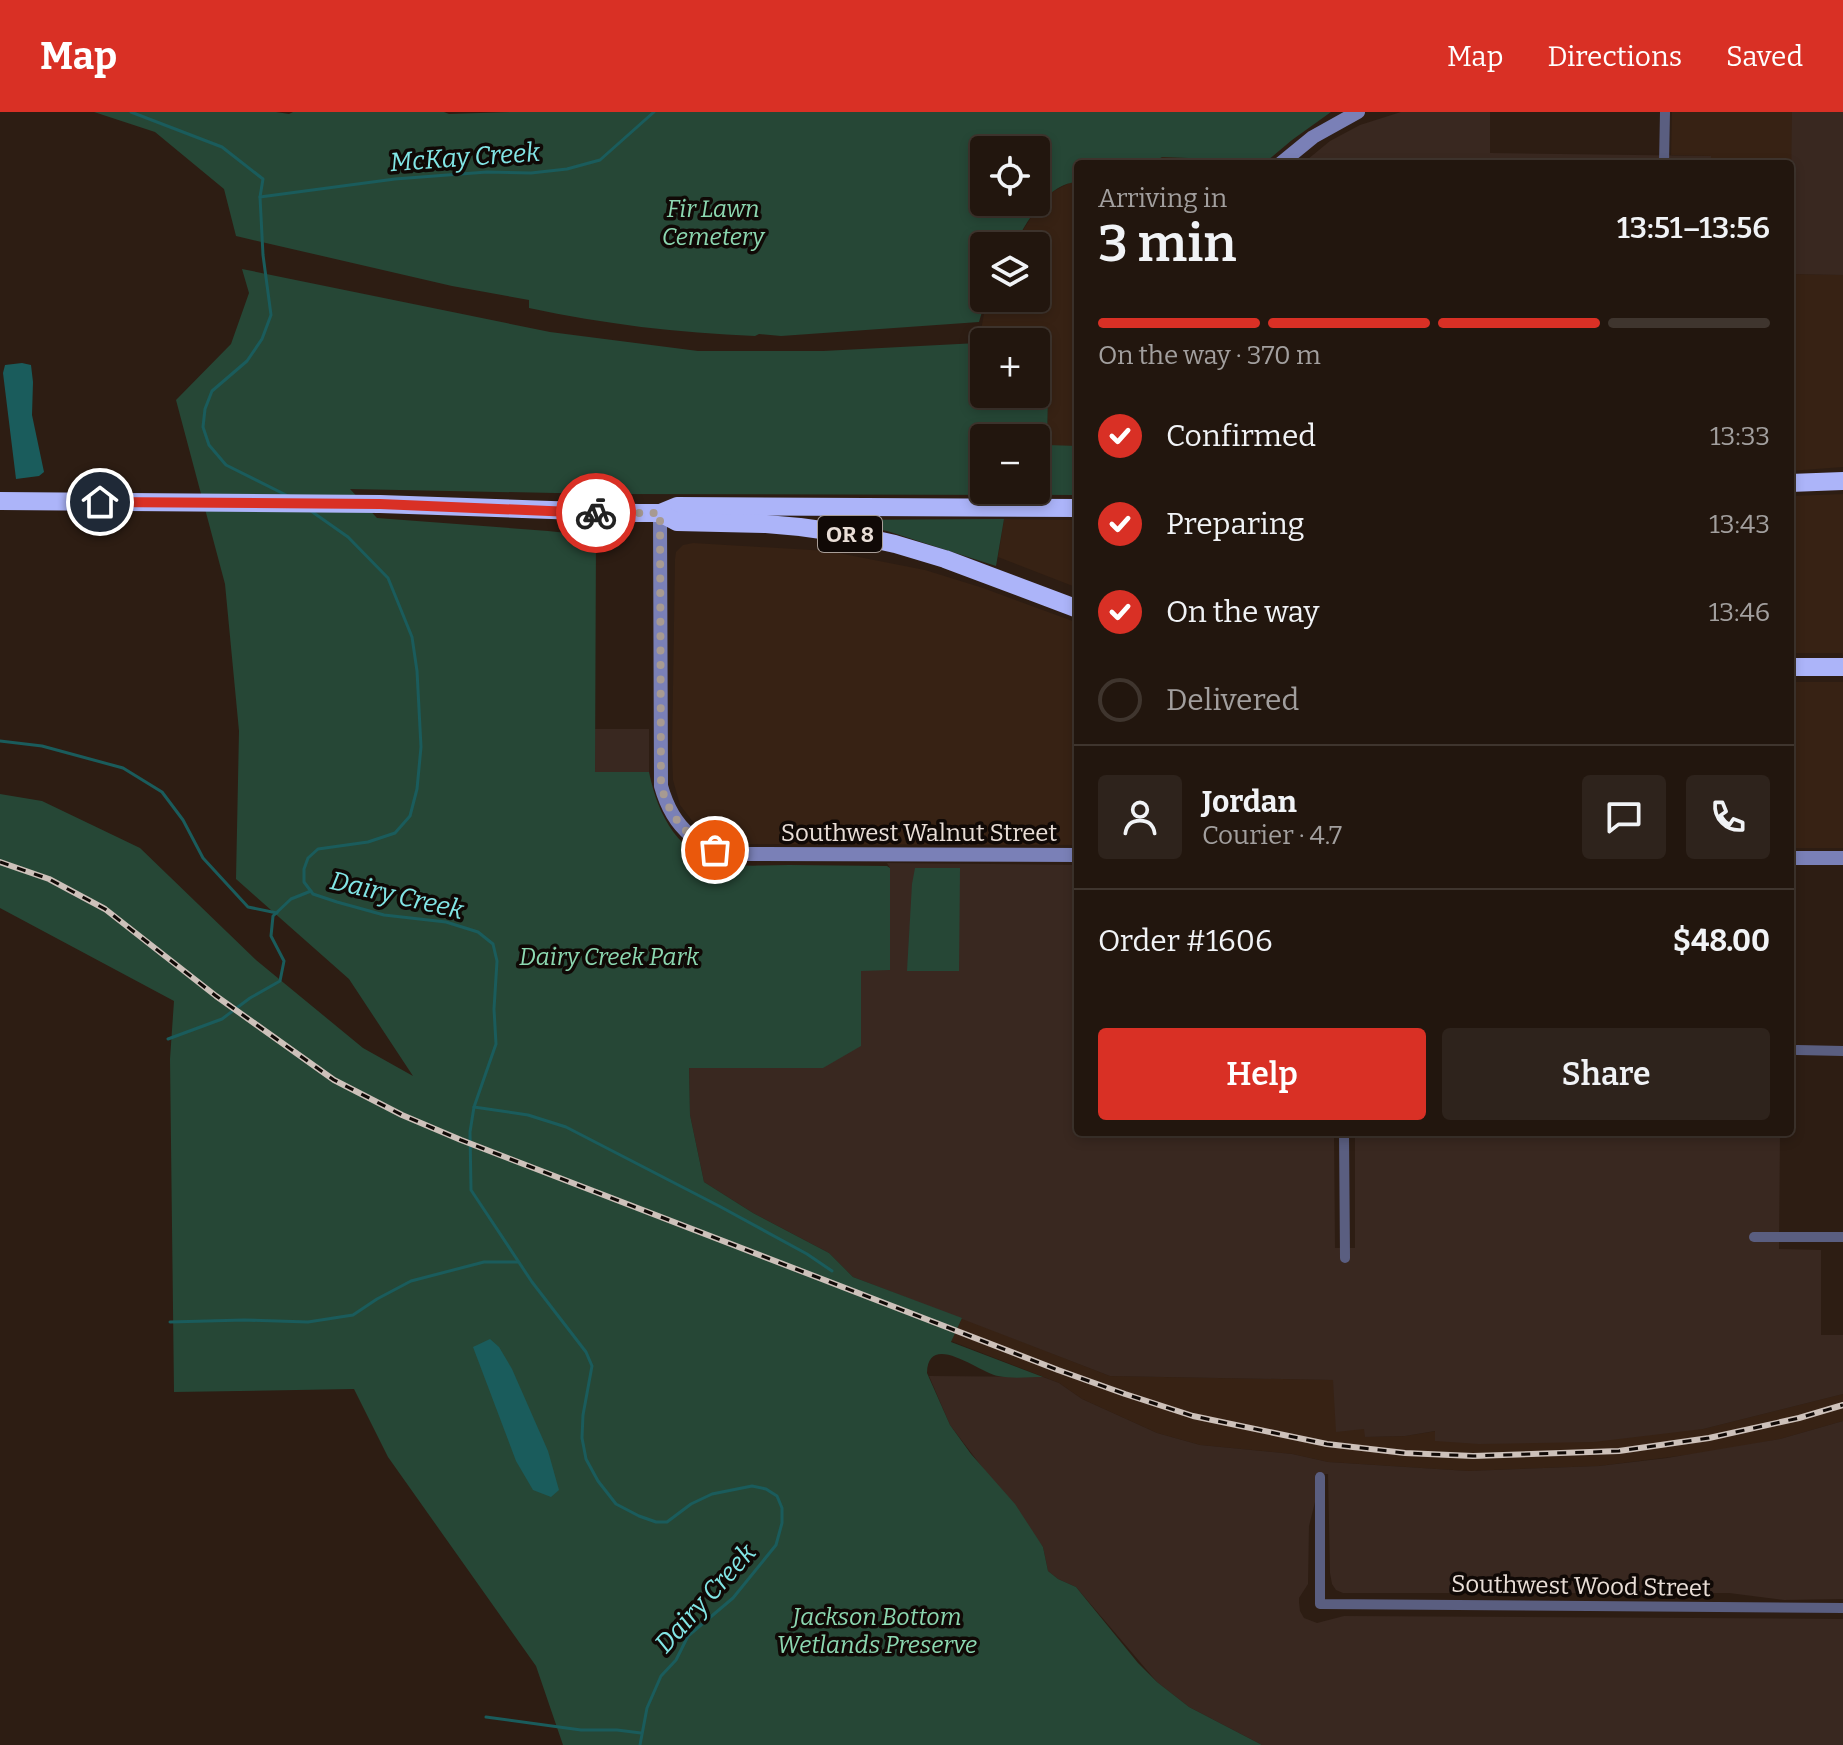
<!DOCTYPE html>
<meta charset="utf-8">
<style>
:root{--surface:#22160e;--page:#2e231c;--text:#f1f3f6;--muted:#a29f9e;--line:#3f352e;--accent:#d93025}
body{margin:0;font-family:Bitter,serif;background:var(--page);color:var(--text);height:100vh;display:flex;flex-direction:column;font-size:30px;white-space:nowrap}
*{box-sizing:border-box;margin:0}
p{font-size:26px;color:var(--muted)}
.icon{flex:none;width:44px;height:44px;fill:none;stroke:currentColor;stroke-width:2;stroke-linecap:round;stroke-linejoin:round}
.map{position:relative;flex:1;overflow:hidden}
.drawer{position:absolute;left:1074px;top:48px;width:720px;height:976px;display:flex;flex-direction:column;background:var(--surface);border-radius:8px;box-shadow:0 4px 12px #0003,0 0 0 2px var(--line)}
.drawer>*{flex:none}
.controls{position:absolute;left:970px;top:24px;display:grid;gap:16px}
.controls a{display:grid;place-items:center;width:80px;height:80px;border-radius:8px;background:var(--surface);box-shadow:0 4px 12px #0003,0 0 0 2px var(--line);font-size:40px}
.pin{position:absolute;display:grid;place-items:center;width:68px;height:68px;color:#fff;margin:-34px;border:4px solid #fff;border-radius:50%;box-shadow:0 2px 8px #0007}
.courier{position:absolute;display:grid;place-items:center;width:80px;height:80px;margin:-40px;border:6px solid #d93025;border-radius:50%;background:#fff;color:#222;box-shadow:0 2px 10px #0007}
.overview em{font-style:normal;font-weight:600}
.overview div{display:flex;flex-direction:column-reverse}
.overview{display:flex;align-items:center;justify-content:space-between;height:136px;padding:0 24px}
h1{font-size:52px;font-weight:600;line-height:60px}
.bar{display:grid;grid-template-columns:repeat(4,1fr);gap:12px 8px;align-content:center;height:96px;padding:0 24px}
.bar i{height:10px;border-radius:6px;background:var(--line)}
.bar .current{background:var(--accent)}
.bar p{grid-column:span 4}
.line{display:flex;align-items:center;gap:20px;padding:0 24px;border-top:2px solid var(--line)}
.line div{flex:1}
.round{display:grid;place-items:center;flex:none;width:84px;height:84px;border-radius:8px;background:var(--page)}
ol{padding:0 24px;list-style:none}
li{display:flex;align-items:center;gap:24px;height:88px}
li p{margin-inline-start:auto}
li .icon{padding:8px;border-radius:50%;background:var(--accent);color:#fff;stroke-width:4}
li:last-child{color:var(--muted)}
li i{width:44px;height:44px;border:4px solid var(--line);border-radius:50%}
.button{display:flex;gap:16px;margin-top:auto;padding:16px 24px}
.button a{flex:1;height:92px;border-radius:8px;background:var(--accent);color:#fff;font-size:32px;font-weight:600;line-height:92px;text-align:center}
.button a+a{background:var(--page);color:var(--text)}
header{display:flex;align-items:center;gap:48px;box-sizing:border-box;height:112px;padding:0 40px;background:var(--accent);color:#fff}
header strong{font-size:38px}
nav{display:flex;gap:44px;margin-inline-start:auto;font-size:28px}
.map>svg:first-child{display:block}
</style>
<header>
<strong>Map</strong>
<nav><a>Map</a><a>Directions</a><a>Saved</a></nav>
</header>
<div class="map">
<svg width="1843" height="1633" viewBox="0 0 1843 1633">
<rect width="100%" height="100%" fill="#2d1d13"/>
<g fill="#372214">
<polygon points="1672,0 1792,0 1793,78 1790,78 1790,52 1711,52 1710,44 1671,43"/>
<polygon points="1162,45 1180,45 1267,49 1264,52 1151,52"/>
<polygon points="1071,70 1078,70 1078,334 1047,334 1049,230 984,230 984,234 978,234 987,186 1036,186 1036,134 1013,134 1037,96 1052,80"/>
<polygon points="1790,162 1843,163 1843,355 1790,359"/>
<polygon points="1843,382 1843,544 1842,541 1790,541 1790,384"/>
<polygon points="1004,407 1078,408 1078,476 998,445"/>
<polygon points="693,431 828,439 925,458 983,476 1078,511 1078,733 737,732 715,727 697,715 680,693 673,668 672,639 675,447 676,440 683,433"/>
<rect x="1790" y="570" width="53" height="166"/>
<polygon points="962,1206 1110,1264 1334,1268 1365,1317 1365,1325 1405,1324 1436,1319 1435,1329 1703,1317 1843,1282 1843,1309 1780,1327 1718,1339 1599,1354 1468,1359 1328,1350 1292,1342 1200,1333 1157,1321 1082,1287 1059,1271 951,1229"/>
</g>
<g fill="#392820">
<polygon points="1401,0 1490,0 1490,41 1711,44 1711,52 1302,52 1330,29 1360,13"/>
<polygon points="1792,0 1843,0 1843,163 1790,162"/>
<rect x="595" y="617" width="54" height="43"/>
<polygon points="887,751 1078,753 1078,1020 1334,1020 1335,1136 1355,1136 1355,1020 1780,1020 1779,1137 1821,1138 1821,1223 1843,1223 1843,1282 1703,1317 1594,1330 1479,1332 1435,1329 1435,1319 1405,1324 1365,1325 1364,1317 1336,1320 1333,1268 1110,1264 853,1165 829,1141 753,1101 704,1070 690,1003 689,956 823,956 861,859 890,756"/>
<polygon points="929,1264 1043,1265 1059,1271 1082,1287 1157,1321 1200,1333 1292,1342 1328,1350 1468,1359 1599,1354 1667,1346 1780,1327 1843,1309 1843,1487 1784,1488 1729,1481 1343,1481 1336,1478 1332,1472 1330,1461 1328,1362 1315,1362 1315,1390 1309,1414 1308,1472 1299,1486 1299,1490 1300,1499 1304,1506 1317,1511 1344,1504 1843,1507 1843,1633 1262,1633 1189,1595 1157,1570 1076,1475 1058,1467 1048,1459 1043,1435 950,1313"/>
</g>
<g fill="#264736" fill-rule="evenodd">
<path d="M94,0H276L289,2L293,0H444L449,2L511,0H1331L1292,28L1267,49L1162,45L1151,52H1078V70C1046,71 1028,110 1013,134H984V186H986L979,210L781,224L759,222L755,224C678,221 604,212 529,196V188L452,174L236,124L224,77L155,20ZM984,38H1036V90H984Z"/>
<path d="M242,157L550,220L698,239H823L978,231L979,234H984V282H1036V231L1049,230L1047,333L1078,334L1077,383L603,382L350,377L377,406L548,419L596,424L595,660H649C658,704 679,745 727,752C747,755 768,753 789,753C822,753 854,754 887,754L890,756V858L861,859V934L823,956H689L690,1003L704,1070L753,1101L829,1141L853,1165L962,1206L951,1230L1043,1265C1029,1265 1012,1267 998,1264C980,1261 928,1218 927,1261L950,1313L971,1342L1015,1392L1043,1435L1048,1459L1058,1467L1076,1475L1138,1551L1157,1570L1189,1595L1262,1633H563L536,1554L388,1345L354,1277L174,1280L170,947L174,889L0,796V682L42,689L140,736L256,848L363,936L413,964L349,867L236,767L239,619L225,472L176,288L231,232L249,181ZM984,326H1036V378H984Z"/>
<polygon points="1004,407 996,454 887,419 831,408"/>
<polygon points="915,756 960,756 959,859 907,859 912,772"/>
</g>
<g fill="#1a5c5c">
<polygon points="22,251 31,253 33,270 32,303 44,360 39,364 16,367 3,261 5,253"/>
<polygon points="490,1227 499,1235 512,1257 548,1339 559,1378 551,1385 533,1378 516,1349 473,1235"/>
</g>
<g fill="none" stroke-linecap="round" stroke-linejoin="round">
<g stroke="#1a5c5c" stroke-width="3">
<polyline points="131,0 222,35 263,67 260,85 263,143 271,203 262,227 247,249 212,279 205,297 203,315 209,333 226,353 288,384"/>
<polyline points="260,85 395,67 487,60 531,61 567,57 600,48 654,0"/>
<polyline points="311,399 348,425 388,466 412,525 417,559 421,635 417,677 410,704 395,721 368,730 318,737 308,746 304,757 304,770 313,782 337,790 384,803 446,810 478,820 493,832 497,849 494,897 496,932 474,995 470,1020 471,1078 532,1170 586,1240 592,1254 583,1303 582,1326 586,1347 598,1369 616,1392 639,1404 656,1410 667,1410 691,1392 712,1382 752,1374 766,1377 777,1384 782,1396 782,1411 776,1433 733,1486 688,1524 676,1548 661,1564 647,1596 640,1633"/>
<polyline points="0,629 42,634 123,656 162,680 183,708 203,746 248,795 277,801"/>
<polyline points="168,927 222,907 250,886 280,869 284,849 271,824 273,804 291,787 311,779"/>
<polyline points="474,995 528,1003 566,1015 719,1094 807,1142 832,1159"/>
<polyline points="170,1210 244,1208 308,1210 353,1203 377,1187 411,1169 484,1150 518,1150"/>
<polyline points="486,1605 581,1618 617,1618 641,1621"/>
</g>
<g stroke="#5a5e80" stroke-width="10">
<polyline points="1664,52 1665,0"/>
<polyline points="1797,938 1843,939"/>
<polyline points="1344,1020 1345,1146"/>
<polyline points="1754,1125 1843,1125"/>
<polyline points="1320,1365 1320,1492 1843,1496"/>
</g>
<g stroke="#7a80b7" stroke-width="14">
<polyline points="1280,52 1313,25 1358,0"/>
<path d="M660,401L661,674C673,717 699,739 743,742L1078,743"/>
<polyline points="1790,746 1843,746"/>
</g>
<g stroke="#acb4f9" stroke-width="18">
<polyline points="1790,371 1843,369"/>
<polyline points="0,389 380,392 638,401 660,401 677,394 1078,396"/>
<polyline points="660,401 677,410 766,412 800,415 850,422 895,432 945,447 1078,497"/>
<polyline points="1790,555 1843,555"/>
</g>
<g stroke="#cdc1ba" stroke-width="6">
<polyline id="rail" points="0,750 49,767 105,797 216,884 334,968 402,1003 461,1028 1058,1258 1125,1282 1193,1304 1327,1332 1405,1341 1473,1344 1619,1339 1709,1326 1799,1306 1843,1293"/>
</g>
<use href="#rail" stroke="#100906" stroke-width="3" stroke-dasharray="9" stroke-linecap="butt"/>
</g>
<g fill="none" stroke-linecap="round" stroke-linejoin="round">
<path stroke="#a79a92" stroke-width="8" stroke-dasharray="0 14.4" d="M596,401H660L661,674C670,705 686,725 715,738"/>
<polyline stroke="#d93025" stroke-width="10" points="100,390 380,392 596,401"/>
</g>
<g text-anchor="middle" stroke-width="7" stroke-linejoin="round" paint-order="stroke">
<rect fill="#100906" stroke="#a89e98" stroke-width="2" x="818" y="404" width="64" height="36" rx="6"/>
<g font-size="22" font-weight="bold" fill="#e9ded7">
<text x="850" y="430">OR 8</text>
</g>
<g font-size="24" font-style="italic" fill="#8cd8b1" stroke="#100906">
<text x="713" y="105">Fir Lawn<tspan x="713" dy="28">Cemetery</tspan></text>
<text x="609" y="853">Dairy Creek Park</text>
<text x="877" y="1513">Jackson Bottom<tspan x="877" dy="28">Wetlands Preserve</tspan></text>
</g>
<g font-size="24" fill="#e9ded7" stroke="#100906">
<text x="919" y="729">Southwest Walnut Street</text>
<text transform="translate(1581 1474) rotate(1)" y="8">Southwest Wood Street</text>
</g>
<g font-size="26" font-style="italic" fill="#82e6e6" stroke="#100906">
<text transform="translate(465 45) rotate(-4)" y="9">McKay Creek</text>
<text transform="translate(397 783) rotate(13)" y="9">Dairy Creek</text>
<text transform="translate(705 1486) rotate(-48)" y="9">Dairy Creek</text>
</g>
</g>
</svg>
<div class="controls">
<a><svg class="icon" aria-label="locate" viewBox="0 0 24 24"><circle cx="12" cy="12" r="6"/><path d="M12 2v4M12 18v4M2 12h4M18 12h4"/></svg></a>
<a><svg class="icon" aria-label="layers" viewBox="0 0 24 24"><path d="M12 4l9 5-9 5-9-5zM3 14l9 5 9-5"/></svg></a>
<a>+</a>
<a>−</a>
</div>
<div class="pin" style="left:715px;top:738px;background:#ea580c"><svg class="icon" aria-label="bag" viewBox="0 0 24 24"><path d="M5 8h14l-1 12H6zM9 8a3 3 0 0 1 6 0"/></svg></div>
<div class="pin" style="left:100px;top:390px;background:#1f2937"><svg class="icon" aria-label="home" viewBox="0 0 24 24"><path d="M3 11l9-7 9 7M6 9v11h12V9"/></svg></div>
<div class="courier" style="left:596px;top:401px"><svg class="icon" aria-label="bike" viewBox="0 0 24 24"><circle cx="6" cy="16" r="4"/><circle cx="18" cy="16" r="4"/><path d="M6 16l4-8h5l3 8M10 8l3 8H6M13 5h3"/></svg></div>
<section class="drawer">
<div class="overview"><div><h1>3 min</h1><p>Arriving in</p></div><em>13:51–13:56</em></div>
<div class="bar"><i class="current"></i><i class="current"></i><i class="current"></i><i></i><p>On the way · 370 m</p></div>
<ol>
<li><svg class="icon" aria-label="check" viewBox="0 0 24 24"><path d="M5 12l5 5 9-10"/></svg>Confirmed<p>13:33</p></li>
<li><svg class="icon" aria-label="check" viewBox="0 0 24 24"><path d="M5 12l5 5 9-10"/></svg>Preparing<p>13:43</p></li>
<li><svg class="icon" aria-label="check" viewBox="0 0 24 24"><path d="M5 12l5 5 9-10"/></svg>On the way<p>13:46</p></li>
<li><i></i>Delivered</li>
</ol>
<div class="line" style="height:144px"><a class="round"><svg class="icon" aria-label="person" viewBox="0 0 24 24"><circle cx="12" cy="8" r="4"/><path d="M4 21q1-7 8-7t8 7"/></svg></a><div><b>Jordan</b><p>Courier · 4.7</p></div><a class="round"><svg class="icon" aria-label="chat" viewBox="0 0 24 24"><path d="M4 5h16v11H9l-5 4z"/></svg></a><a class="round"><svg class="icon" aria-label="phone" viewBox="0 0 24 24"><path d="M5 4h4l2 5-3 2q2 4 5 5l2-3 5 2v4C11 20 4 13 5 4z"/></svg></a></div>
<div class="line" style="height:104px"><div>Order #1606</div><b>$48.00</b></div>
<div class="button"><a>Help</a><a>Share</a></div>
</section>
</div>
